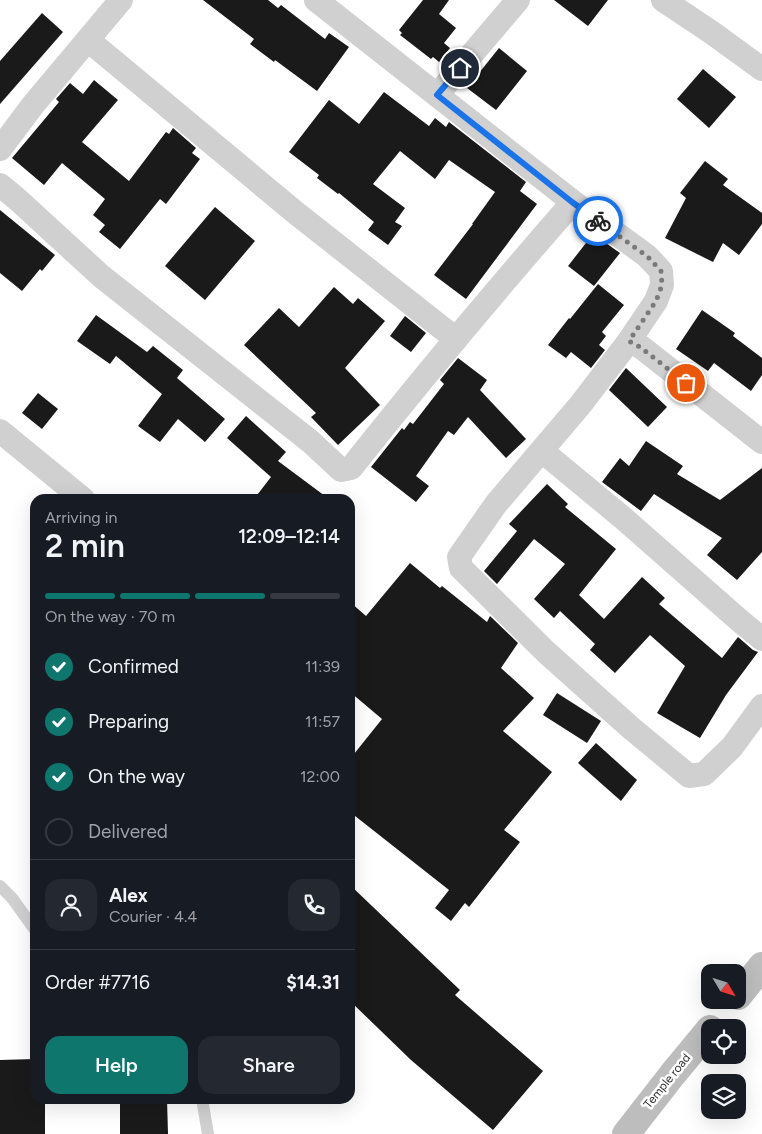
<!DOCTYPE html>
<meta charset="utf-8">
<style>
:root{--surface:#171b24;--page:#242831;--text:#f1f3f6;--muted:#9ea1a6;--line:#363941;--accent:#0f766e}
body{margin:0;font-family:Figtree,sans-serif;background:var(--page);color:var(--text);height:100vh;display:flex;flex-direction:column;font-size:19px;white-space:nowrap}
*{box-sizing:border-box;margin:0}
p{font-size:16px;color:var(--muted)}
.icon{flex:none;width:28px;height:28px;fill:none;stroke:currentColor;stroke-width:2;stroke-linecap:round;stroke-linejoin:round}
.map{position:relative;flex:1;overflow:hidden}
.panel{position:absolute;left:30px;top:494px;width:325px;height:610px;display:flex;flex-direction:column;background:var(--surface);border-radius:15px;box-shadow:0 5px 20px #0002}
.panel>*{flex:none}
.needle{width:32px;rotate:128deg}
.fabs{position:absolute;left:701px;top:964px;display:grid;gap:10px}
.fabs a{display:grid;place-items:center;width:45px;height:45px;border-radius:10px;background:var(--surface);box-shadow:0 5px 20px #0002;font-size:25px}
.pin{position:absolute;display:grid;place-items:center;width:42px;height:42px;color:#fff;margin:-21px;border:2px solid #fff;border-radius:50%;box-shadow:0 1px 5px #0007}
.courier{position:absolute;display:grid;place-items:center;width:50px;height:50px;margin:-25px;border:4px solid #1a73e8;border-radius:50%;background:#fff;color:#222;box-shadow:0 1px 6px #0007}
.head em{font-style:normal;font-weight:600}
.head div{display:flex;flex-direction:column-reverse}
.head{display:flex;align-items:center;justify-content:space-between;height:85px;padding:0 15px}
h1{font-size:32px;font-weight:600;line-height:38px}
.bar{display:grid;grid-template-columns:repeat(4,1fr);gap:8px 5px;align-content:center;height:60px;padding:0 15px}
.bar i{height:6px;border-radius:4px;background:var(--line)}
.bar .current{background:var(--accent)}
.bar p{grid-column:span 4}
.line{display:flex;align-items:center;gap:12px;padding:0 15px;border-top:1px solid var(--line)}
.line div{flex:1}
.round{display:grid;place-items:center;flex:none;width:52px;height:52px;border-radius:15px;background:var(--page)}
ol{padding:0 15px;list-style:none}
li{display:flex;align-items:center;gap:15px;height:55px}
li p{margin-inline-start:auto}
li .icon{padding:5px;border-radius:50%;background:var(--accent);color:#fff;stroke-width:4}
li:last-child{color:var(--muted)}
li i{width:28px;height:28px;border:2px solid var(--line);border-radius:50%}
.cta{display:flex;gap:10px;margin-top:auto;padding:10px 15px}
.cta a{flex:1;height:58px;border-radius:15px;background:var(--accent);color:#fff;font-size:20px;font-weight:600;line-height:58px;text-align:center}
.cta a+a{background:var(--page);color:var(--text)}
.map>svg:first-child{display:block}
</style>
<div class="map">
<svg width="762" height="1134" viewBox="0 0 762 1134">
<rect width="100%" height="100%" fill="#fff"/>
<g fill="#1a1a1a">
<polygon points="203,0 268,0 278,8 281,5 325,39 329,33 349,47 317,91 275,60 274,62 250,44 254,39"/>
<polygon points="423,0 449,0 439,14 456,28 444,43 450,48 439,62 433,57 431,59 400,35 402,33 399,30"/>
<polygon points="554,0 608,0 588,26"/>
<polygon points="42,13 63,32 0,104 0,61"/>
<polygon points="499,48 527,71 496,110 467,88"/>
<polygon points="703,69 736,97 709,128 677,99"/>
<polygon points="94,80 118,100 82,142 129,181 166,132 169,134 173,128 196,148 192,153 200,159 166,204 160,199 120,249 99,232 105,225 93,215 105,199 62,163 44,185 12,158 59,102 56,99 70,83 83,94"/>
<polygon points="384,92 429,126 435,118 446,127 449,122 526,182 520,191 537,204 466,299 434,275 473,224 472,224 495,192 449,160 435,179 400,151 373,184 405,208 395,222 402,226 388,245 368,230 374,222 339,193 338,194 317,178 319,175 289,152 329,100 359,124"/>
<polygon points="705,161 728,179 723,185 762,213 762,224 739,255 723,243 713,262 665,238 686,198 680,193"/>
<polygon points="215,207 255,241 205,300 165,266"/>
<polygon points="0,210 55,255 42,271 40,269 22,291 0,273"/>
<polygon points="593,234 620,253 594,286 568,266"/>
<polygon points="598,284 624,305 602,332 606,336 599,345 605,350 591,368 571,352 566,358 548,345 569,318 570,319"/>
<polygon points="334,287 353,304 358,298 385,321 345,368 380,405 338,445 311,417 316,413 244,345 279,308 299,327"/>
<polygon points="702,310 735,333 733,336 762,358 762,375 751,391 714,363 708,371 676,349"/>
<polygon points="96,315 147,352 153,346 183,370 177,378 225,419 205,442 178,419 160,442 138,426 162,394 116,356 110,364 77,341"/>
<polygon points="405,316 426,333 411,352 390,336"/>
<polygon points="458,358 487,380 480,390 526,439 506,458 468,417 454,435 448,431 416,476 429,486 416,502 371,467 402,428 404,430 410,422 413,424 444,384 440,380"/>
<polygon points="626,368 667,407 648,427 609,390"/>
<polygon points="38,393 58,409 42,429 22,413"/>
<polygon points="246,416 286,452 278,461 329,499 254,499 271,477 227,438"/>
<polygon points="646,441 683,466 677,474 720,500 762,468 762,552 737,580 707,555 722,538 654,494 641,511 602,482 620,458 629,466"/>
<polygon points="547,484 568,504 565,507 616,549 579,595 604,619 642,577 665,598 659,604 722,658 738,637 753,650 758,652 726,695 700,738 657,713 685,666 650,635 615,673 590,650 595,644 560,611 554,618 534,599 565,564 534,539 497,584 484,571 517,531 509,524"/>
<polygon points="410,563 440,588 442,586 487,622 490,616 518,643 501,668 534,698 503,731 552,772 504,830 520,842 469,907 465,903 451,921 435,908 449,890 350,812 350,759 382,719 350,692 350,602 366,616"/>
<polygon points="557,693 601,721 587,743 543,715"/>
<polygon points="596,743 637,780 621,801 578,763"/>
<polygon points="350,885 460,990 455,995 543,1071 493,1130 411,1060 350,1001"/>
<polygon points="35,1059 35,1099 45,1099 45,1134 0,1134 0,1060"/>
<polygon points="120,1099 167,1099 168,1134 120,1134"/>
</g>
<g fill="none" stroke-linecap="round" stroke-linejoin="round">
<g stroke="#d0d0d0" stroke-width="12">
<polyline points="0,886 12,898 35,930"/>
<polyline points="202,1099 208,1134"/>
</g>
<g stroke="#d0d0d0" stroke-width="24">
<polyline points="316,0 573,202 647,256 661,271 662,285 656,301 629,341 641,347 762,442"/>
<polyline points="663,0 711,32 762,69"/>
<polyline points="88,40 296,213 456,339"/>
<polyline points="437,95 518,0"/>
<polyline points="0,149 33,105 121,0"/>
<path d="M0,185L17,199L101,276L311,442L341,470L351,468C423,377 497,289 573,202"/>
<polyline points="629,341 581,404 496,504 459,557 461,568 546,652 631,728 689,776 704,774 732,747 762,706"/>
<polyline points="0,431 83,499"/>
<polyline points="542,451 623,518 739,620 762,639"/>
</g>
<g stroke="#bdbdbd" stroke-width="28">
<polyline points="738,996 762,966"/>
<polyline points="626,1134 672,1075 710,1029"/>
</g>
</g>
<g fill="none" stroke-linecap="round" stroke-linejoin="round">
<polyline stroke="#7a7a7a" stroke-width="5" stroke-dasharray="0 9" points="598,221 647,256 661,271 662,285 656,301 629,341 640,347 686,383"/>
<polyline stroke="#1a73e8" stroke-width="6" points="460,68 437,95 572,202 598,221"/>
</g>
<g text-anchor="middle" stroke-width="5" stroke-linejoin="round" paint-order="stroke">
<g font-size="12" fill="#333" stroke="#fff">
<text transform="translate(667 1081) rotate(-51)" y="4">Temple road</text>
</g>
</g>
</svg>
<div class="fabs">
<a><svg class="needle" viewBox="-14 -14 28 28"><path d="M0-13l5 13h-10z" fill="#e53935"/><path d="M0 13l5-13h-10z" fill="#9ea1a6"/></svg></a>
<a><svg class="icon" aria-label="locate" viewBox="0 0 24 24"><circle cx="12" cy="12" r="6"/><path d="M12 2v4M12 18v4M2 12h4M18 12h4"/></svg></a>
<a><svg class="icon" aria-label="layers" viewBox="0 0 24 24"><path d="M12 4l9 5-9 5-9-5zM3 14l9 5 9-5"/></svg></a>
</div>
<div class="pin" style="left:686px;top:383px;background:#ea580c"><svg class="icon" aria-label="bag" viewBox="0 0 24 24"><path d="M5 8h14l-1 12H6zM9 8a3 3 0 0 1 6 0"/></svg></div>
<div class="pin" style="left:460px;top:68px;background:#1f2937"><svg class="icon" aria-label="home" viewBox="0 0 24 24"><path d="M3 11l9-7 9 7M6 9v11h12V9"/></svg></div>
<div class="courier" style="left:598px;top:221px"><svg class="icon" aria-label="bike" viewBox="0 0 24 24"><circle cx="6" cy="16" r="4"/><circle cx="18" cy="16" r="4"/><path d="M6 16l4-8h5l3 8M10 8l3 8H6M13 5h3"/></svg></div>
<section class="panel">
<div class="head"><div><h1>2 min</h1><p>Arriving in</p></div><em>12:09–12:14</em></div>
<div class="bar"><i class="current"></i><i class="current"></i><i class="current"></i><i></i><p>On the way · 70 m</p></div>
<ol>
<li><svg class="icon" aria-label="check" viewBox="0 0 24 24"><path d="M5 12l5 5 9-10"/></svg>Confirmed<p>11:39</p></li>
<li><svg class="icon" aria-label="check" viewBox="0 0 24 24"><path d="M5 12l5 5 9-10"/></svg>Preparing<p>11:57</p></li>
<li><svg class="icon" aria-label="check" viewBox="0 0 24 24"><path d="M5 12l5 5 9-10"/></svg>On the way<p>12:00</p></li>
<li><i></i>Delivered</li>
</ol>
<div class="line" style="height:90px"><a class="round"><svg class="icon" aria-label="person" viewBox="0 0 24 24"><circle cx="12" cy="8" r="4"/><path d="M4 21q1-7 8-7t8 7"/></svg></a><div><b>Alex</b><p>Courier · 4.4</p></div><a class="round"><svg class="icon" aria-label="phone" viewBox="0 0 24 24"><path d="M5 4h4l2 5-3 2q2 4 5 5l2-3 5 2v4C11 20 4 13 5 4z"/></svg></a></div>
<div class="line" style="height:65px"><div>Order #7716</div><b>$14.31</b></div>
<div class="cta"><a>Help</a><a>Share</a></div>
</section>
</div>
